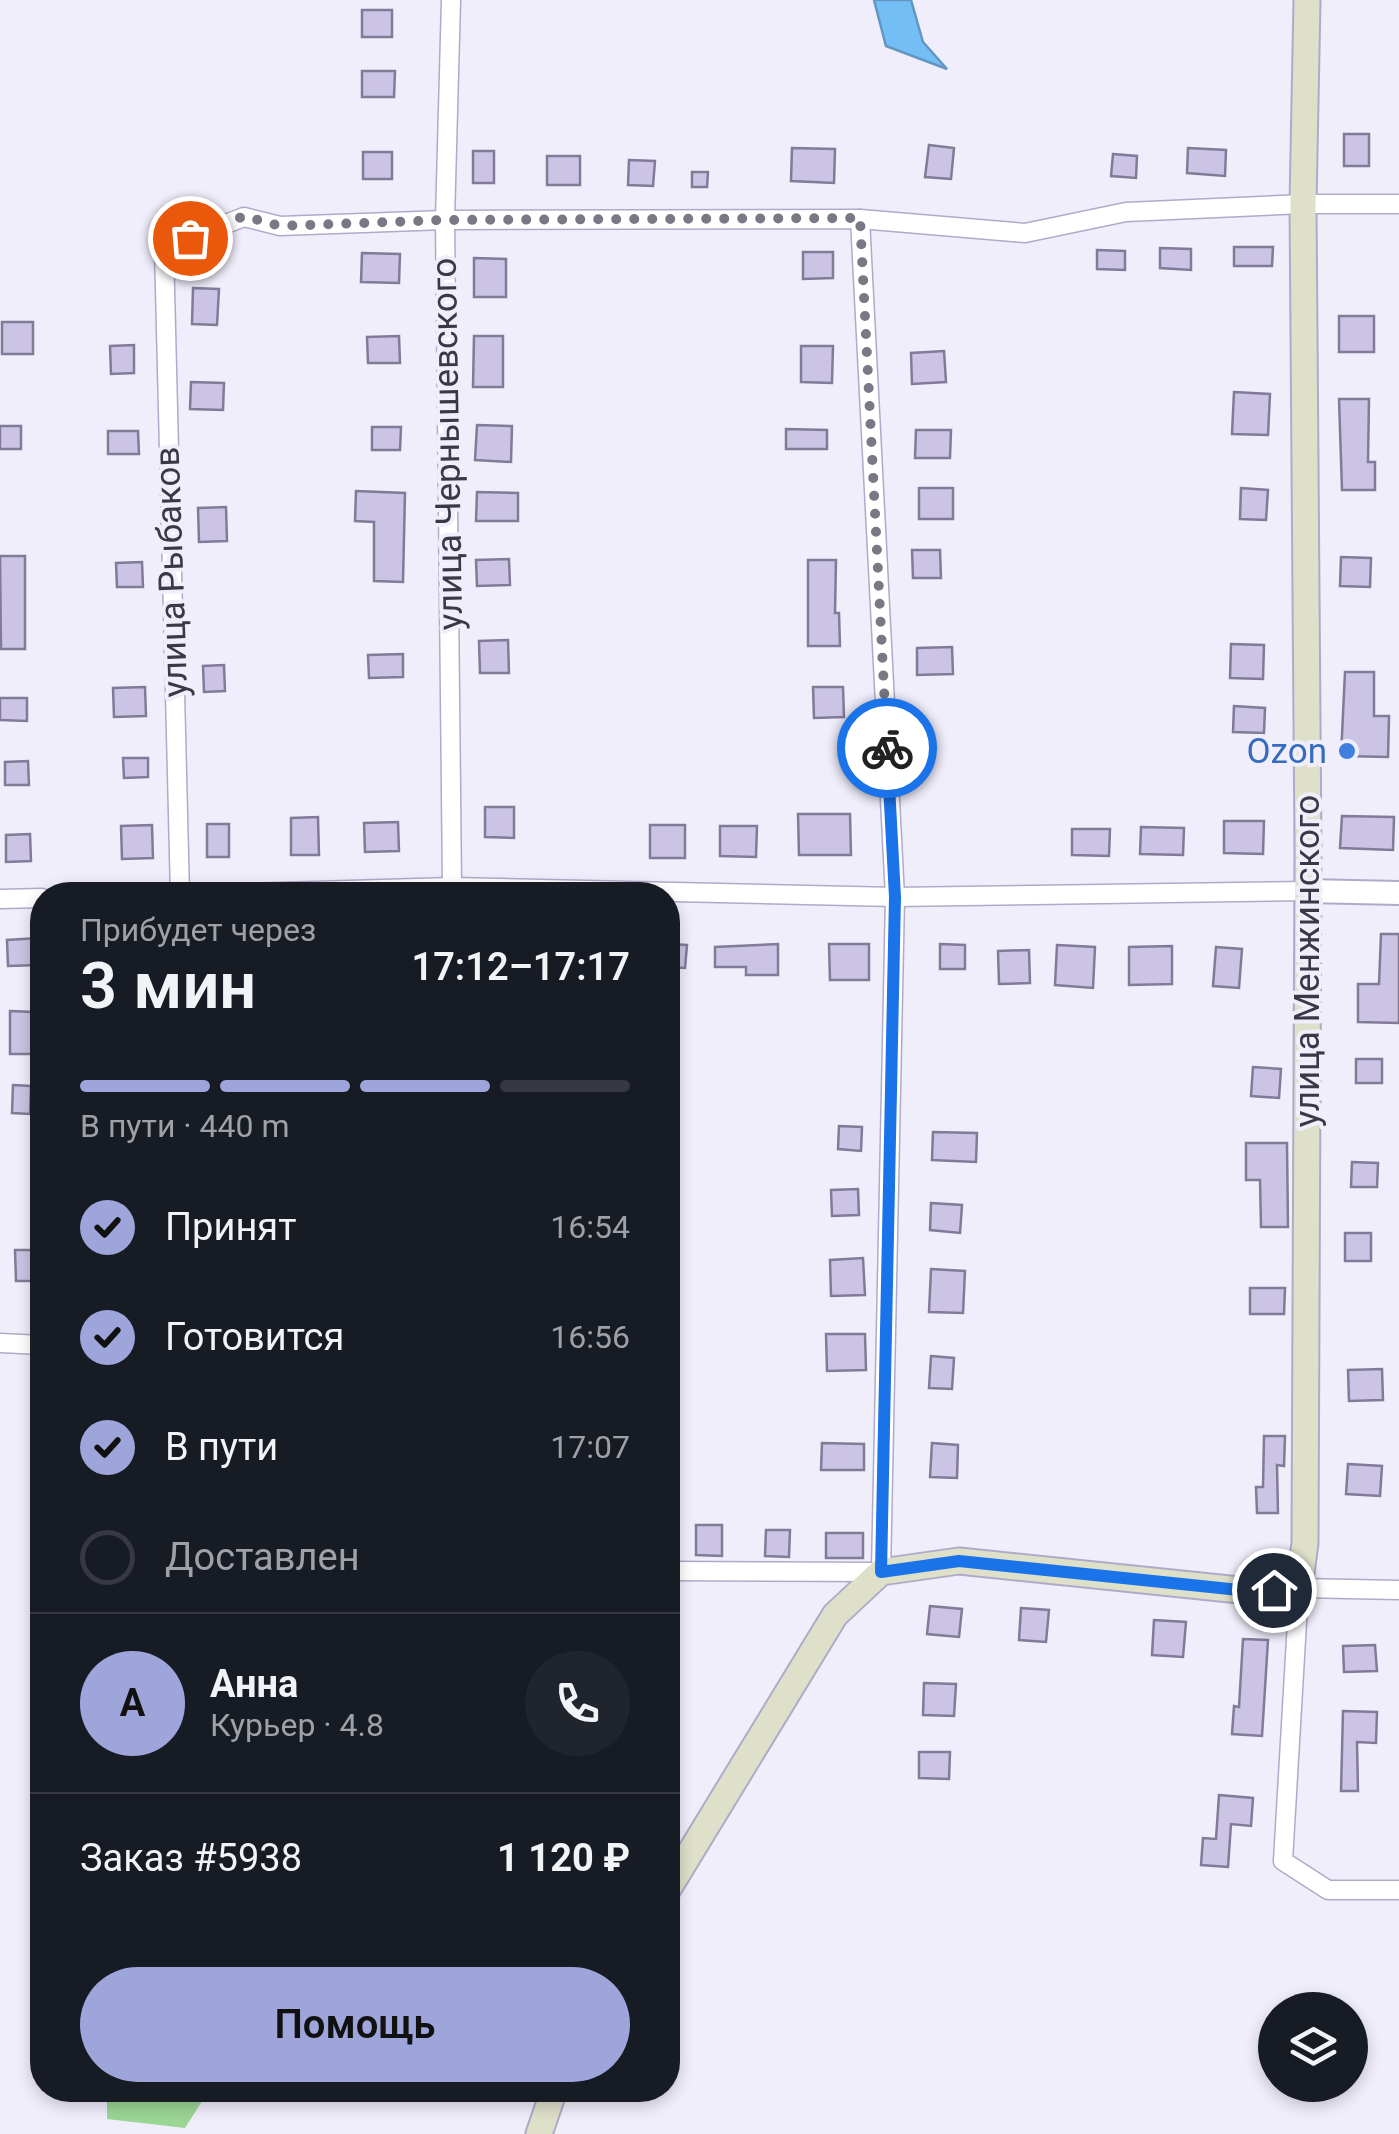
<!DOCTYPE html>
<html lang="ru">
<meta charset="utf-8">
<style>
:root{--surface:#171b24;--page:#20242c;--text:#f1f3f6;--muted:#9ea1a6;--line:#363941;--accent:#9da5da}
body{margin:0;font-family:Roboto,sans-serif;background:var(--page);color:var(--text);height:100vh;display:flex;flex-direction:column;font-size:38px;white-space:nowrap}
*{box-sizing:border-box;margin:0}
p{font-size:32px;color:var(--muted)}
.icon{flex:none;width:55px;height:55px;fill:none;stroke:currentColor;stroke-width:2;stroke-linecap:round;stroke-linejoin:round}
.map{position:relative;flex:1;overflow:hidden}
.panel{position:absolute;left:30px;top:882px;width:650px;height:1220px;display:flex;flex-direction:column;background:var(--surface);border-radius:40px;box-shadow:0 5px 15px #0003}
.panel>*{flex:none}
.tools{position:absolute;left:1258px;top:1992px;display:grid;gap:20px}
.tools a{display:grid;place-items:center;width:110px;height:110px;border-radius:50%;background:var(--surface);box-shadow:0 5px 15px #0003;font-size:50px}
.pin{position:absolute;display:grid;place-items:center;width:85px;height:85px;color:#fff;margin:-42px;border:5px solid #fff;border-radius:50%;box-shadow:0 2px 10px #0007}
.courier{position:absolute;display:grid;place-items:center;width:100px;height:100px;margin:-50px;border:8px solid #1a73e8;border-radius:50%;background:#fff;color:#222;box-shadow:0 2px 12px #0007}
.headline em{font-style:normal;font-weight:600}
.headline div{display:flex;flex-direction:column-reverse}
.headline{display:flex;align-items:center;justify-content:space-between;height:170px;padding:0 50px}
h1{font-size:65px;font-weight:600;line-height:75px}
.bar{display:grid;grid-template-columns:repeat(4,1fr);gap:15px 10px;align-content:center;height:120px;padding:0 50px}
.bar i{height:12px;border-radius:8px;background:var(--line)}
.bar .selected{background:var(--accent)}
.bar p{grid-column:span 4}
.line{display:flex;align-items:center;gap:25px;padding:0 50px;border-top:2px solid var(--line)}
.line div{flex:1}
.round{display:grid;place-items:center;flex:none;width:105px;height:105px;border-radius:52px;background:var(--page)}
ol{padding:0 50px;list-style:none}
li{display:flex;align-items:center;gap:30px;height:110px}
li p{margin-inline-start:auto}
li .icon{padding:10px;border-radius:50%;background:var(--accent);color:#111;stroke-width:4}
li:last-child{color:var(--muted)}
li i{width:55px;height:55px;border:5px solid var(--line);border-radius:50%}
.action{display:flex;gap:20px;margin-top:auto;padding:20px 50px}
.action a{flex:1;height:115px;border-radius:60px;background:var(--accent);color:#111;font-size:40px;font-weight:600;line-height:115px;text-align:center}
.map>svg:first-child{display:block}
</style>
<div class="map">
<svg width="1399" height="2134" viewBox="0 0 1399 2134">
<rect width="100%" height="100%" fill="#f0eefb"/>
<g fill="#9bd695">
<polygon points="42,1707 42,1779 32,1776"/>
<polygon points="107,2090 209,2090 185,2128 107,2119"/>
</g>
<polygon fill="#74bef6" stroke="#6396c1" stroke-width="2.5" points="874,0 911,0 923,42 947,69 886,46"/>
<g fill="#cbc4e4" stroke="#817b98" stroke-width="2.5">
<rect x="362" y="10" width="30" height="27"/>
<polygon points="362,71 395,71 394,97 362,97"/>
<rect x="1344" y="134" width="25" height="32"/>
<polygon points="929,145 954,148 951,179 925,177"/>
<polygon points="792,148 835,149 834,183 791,181"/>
<polygon points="1188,148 1226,150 1225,176 1187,173"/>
<rect x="473" y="151" width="21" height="32"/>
<rect x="363" y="152" width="29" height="27"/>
<polygon points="1113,154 1137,156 1136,178 1111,176"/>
<rect x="547" y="156" width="33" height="29"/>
<polygon points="629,160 655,161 653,186 628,185"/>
<polygon points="692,172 708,172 707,187 692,187"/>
<polygon points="1234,247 1273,247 1272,266 1234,266"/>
<polygon points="1160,248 1191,249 1191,270 1160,268"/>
<polygon points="1097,250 1125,251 1125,270 1097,269"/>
<polygon points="803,252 833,252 833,278 803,279"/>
<polygon points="362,253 400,254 399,283 361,282"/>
<polygon points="474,258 506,259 506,297 474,297"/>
<polygon points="193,288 219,289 217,325 192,324"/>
<rect x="1339" y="316" width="35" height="36"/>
<rect x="2" y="322" width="31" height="32"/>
<polygon points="399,336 400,363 368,363 367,337"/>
<polygon points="474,336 503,336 503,387 473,387"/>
<polygon points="134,345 134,373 111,374 110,346"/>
<polygon points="801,346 833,346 832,383 801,382"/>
<polygon points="944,351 946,382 912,384 911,353"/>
<polygon points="191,382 224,383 223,410 190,409"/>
<polygon points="1234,392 1270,394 1268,435 1232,434"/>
<polygon points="1339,399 1369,399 1368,462 1375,462 1375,490 1342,490"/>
<polygon points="477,425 512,426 511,462 475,460"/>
<rect x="0" y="426" width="21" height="23"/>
<polygon points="372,427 401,427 400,450 372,450"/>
<polygon points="786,429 827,430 827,449 786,449"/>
<polygon points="916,430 951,430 950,458 915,458"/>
<polygon points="108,431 138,431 139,454 108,454"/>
<rect x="919" y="488" width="34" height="31"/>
<polygon points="1241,488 1268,490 1266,520 1240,519"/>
<polygon points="356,491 405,493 403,582 374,581 374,522 355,521"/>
<polygon points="477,492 518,493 518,521 476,521"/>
<polygon points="226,507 227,541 199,542 198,508"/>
<polygon points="912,550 940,550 941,578 913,578"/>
<polygon points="0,556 25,556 25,649 1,649"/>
<polygon points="1341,557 1371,558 1370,587 1340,586"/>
<polygon points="509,559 510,585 477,586 476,560"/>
<polygon points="808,560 836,560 835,613 839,613 840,646 808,646"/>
<polygon points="142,562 143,587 117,587 116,563"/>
<polygon points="508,640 509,673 480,673 479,641"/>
<polygon points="1231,644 1264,645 1263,679 1230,678"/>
<polygon points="952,647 953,674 917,675 917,648"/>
<polygon points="403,654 403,677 369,678 368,655"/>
<polygon points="224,665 225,691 204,692 203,666"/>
<polygon points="1345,672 1374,672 1374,716 1389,716 1388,757 1341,756"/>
<polygon points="145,687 146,716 114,717 113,688"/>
<polygon points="813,687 843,687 844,717 814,718"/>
<polygon points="0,698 27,698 27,721 0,720"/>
<polygon points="1234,706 1265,708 1264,733 1233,732"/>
<polygon points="123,758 148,758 148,777 124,778"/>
<polygon points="28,761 29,785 5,785 5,762"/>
<polygon points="485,807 514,807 514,838 485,837"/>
<polygon points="798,814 850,814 851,855 799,855"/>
<polygon points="1342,816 1394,817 1393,850 1340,848"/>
<polygon points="318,817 319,855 291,855 291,818"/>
<polygon points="1224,821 1264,821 1263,854 1224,853"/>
<polygon points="398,822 399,851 365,852 364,823"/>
<rect x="207" y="824" width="22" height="33"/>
<polygon points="152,825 153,858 122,859 121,826"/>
<rect x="650" y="825" width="35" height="33"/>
<polygon points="720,826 757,826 756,857 720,856"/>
<polygon points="1141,827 1184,828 1183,855 1140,854"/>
<polygon points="1072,829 1110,829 1109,856 1072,855"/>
<polygon points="30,834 31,861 6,862 6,835"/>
<polygon points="1381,934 1399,934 1399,1023 1358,1022 1358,984 1379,984"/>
<polygon points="38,938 39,965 8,966 7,940"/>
<polygon points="668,944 687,945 685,968 668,967"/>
<polygon points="778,944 778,975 746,975 746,967 715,967 715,947"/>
<polygon points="829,944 869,944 869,980 830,980"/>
<polygon points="940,944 965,945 965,969 940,969"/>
<polygon points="1057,945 1095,947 1093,988 1055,985"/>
<polygon points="1172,946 1172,984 1129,985 1129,947"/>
<polygon points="1216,947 1242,949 1239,988 1213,986"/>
<polygon points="1029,950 1030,983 999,984 998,951"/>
<polygon points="10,1011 34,1012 34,1054 10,1054"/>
<rect x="1356" y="1059" width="26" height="24"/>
<polygon points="1253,1067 1281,1069 1279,1098 1251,1096"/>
<polygon points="13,1085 31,1086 30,1114 12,1113"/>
<polygon points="839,1126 862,1127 861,1151 838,1149"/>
<polygon points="933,1132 977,1133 976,1162 932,1160"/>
<polygon points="1246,1143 1287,1143 1288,1227 1261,1227 1260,1180 1246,1180"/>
<polygon points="1352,1162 1378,1163 1377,1187 1351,1187"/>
<polygon points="858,1189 859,1215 832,1216 831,1190"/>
<polygon points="931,1203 962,1205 960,1233 930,1230"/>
<rect x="1345" y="1233" width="26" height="28"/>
<polygon points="15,1250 39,1250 40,1281 16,1281"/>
<polygon points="863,1258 865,1295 831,1296 830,1260"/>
<polygon points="931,1269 965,1271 963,1313 929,1312"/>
<polygon points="1250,1288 1285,1288 1284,1314 1250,1314"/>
<polygon points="826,1334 865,1334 866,1370 827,1371"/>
<polygon points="931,1356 954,1358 952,1389 929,1388"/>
<polygon points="1382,1369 1383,1400 1349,1401 1348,1370"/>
<polygon points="1264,1436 1285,1436 1284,1466 1277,1465 1278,1513 1257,1513 1256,1487 1263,1487"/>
<polygon points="822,1443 864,1444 864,1470 821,1470"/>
<polygon points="932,1443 958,1445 957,1478 930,1477"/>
<polygon points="1348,1464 1382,1466 1380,1496 1346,1494"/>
<polygon points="696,1525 722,1525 722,1556 696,1555"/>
<polygon points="766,1530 790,1530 789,1557 765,1556"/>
<rect x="826" y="1533" width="37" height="25"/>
<polygon points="930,1606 962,1609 959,1637 927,1634"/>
<polygon points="1021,1608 1049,1610 1046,1642 1019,1640"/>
<polygon points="1154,1620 1186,1622 1183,1657 1152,1655"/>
<polygon points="1243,1639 1268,1640 1262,1736 1232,1734 1234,1706 1239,1707"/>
<polygon points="1375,1645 1377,1671 1344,1672 1343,1646"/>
<polygon points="924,1683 956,1684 954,1716 923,1715"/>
<polygon points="1343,1711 1377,1712 1376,1743 1357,1742 1358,1791 1341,1791"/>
<polygon points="919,1752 950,1752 949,1779 919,1778"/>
<polygon points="1219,1795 1253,1798 1251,1826 1231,1824 1228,1867 1201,1865 1203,1838 1216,1839"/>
</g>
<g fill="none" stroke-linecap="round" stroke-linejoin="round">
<g stroke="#b0aac9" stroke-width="21">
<g id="minor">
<polyline points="451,0 445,220 452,887"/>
<polyline points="180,895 164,248 244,217 280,226 445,220 860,219 1025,233 1126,212 1303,204 1399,204"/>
<polyline points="182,895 452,887 895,897 1307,891"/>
<polyline points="0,899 42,898"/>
<polyline points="0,1343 42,1345"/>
<polyline points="668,1571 881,1572 895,897 860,219"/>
<polyline points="1399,1590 1299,1588 1283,1861 1328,1890 1399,1890"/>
</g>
</g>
<g stroke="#b0aac9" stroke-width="26">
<polyline id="tertiary" points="1307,891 1399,893"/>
</g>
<g stroke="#b0aac9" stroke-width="29">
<g id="secondary">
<polyline points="668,1889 835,1615 881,1572 959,1561 1249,1591 1299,1588 1305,1543 1308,851 1303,204 1307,0"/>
<polyline points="539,2134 554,2090"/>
</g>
</g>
<use href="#minor" stroke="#fff" stroke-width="18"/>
<use href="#tertiary" stroke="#fff" stroke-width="22"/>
<use href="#secondary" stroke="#dfe0ca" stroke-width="25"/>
</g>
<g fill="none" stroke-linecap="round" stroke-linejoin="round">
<polyline stroke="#7a7885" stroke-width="10" stroke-dasharray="0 18" points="190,238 244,216 280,226 445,220 860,218 887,748"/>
<polyline stroke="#1a73e8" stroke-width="12" points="887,748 895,897 881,1572 959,1561 1249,1591 1274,1590"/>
</g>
<circle fill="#3f7fe0" stroke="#f0eefb" stroke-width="4" cx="1347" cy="751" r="10"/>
<g text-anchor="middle" stroke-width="8" stroke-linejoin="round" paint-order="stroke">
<g font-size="35" fill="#3a3845" stroke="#f0eefb">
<text transform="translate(447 444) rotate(-91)" y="12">улица Чернышевского</text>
<text transform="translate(171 572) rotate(-92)" y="12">улица Рыбаков</text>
<text transform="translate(1307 961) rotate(-90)" y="12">улица Менжинского</text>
</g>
<g font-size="35" fill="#366cbe" stroke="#f0eefb" text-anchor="end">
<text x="1327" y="763">Ozon</text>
</g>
</g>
</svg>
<div class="tools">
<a><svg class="icon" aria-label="layers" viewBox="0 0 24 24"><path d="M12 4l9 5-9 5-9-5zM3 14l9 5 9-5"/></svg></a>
</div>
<div class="pin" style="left:190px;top:238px;background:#ea580c"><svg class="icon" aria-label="bag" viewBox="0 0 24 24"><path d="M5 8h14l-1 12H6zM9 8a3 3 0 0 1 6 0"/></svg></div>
<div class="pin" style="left:1274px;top:1590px;background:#1f2937"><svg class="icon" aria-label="home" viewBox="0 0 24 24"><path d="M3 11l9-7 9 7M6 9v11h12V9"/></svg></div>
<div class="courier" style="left:887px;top:748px"><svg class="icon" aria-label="bike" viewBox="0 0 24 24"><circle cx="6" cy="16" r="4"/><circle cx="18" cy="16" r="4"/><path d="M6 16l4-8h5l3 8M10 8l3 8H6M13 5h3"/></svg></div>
<section class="panel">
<div class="headline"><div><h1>3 мин</h1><p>Прибудет через</p></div><em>17:12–17:17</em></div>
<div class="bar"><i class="selected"></i><i class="selected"></i><i class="selected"></i><i></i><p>В пути · 440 m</p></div>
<ol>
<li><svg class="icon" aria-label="check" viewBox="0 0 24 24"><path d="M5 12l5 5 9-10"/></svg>Принят<p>16:54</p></li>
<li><svg class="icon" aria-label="check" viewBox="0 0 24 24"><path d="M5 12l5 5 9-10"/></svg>Готовится<p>16:56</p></li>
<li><svg class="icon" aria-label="check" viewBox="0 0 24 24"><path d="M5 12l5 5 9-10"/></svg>В пути<p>17:07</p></li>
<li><i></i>Доставлен</li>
</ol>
<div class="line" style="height:180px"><b class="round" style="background:var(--accent);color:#111">А</b><div><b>Анна</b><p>Курьер · 4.8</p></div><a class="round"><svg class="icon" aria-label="phone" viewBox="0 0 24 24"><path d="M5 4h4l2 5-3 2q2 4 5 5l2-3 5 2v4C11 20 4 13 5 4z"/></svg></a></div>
<div class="line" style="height:130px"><div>Заказ #5938</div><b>1 120 ₽</b></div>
<div class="action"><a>Помощь</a></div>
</section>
</div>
